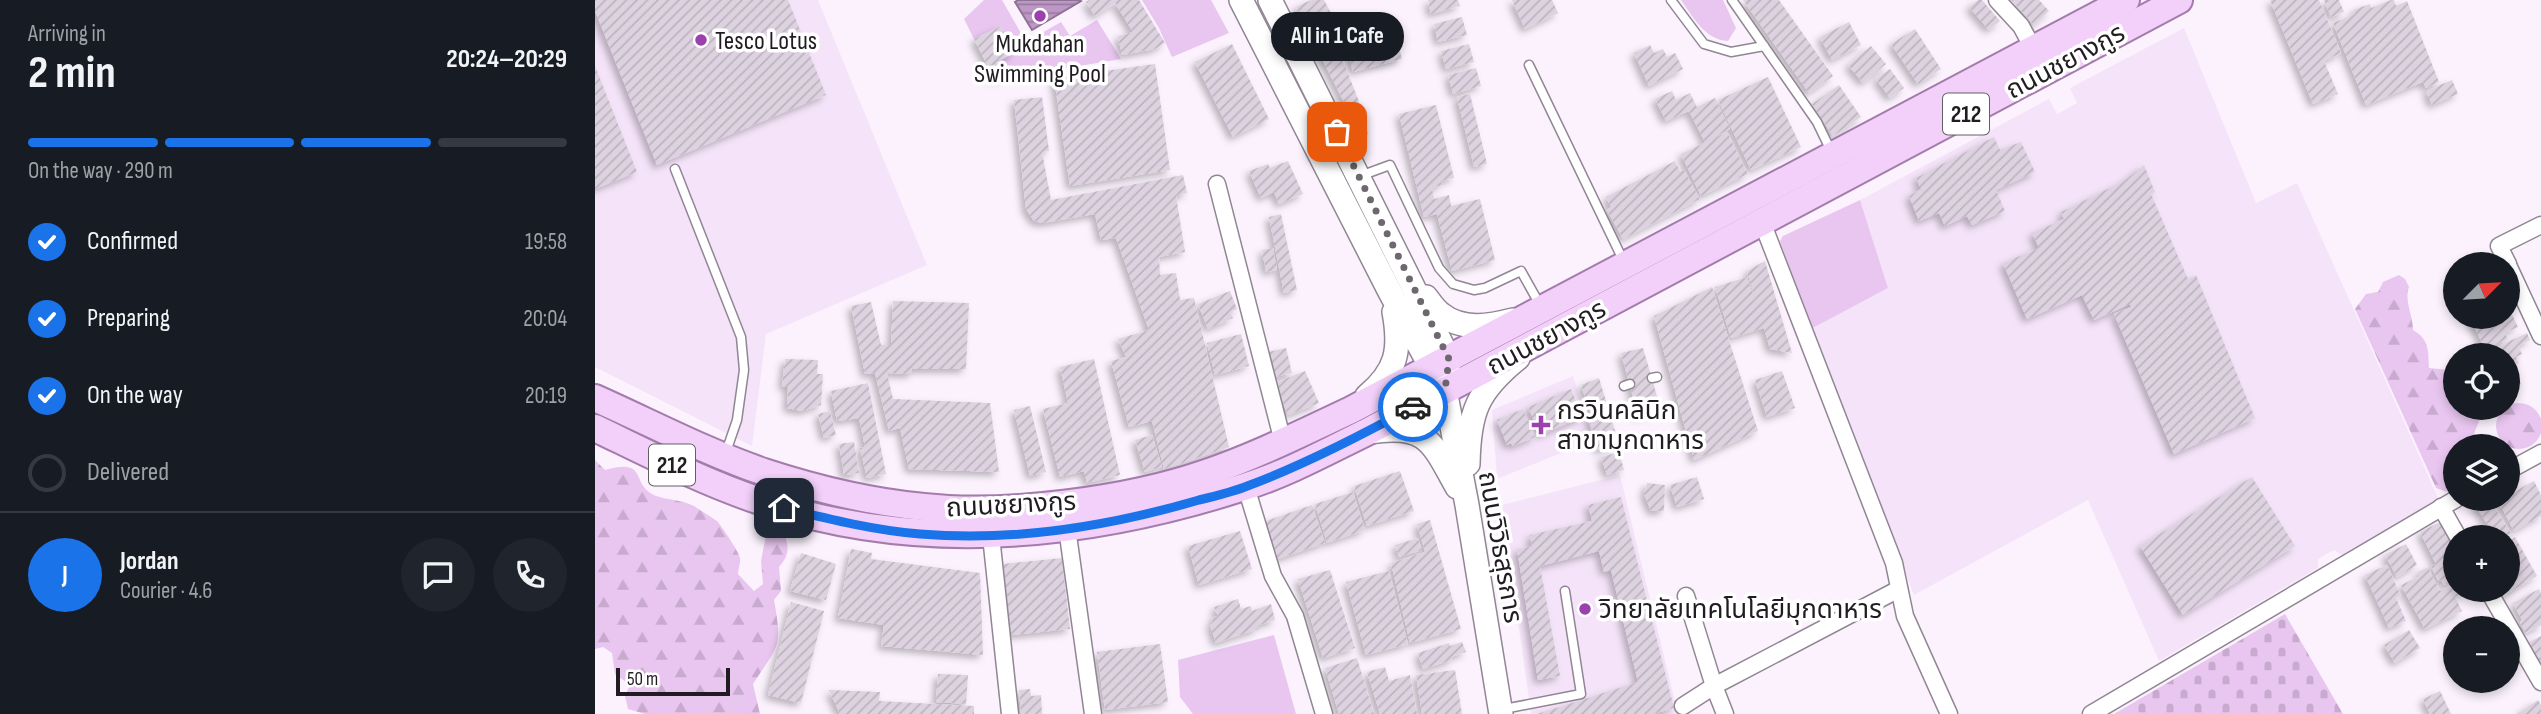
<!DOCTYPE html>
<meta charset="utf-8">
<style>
:root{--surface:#171b24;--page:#20242c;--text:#f1f3f6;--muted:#9ea1a6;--line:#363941;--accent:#1a73e8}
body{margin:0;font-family:"Sofia Sans Condensed","Noto Sans Thai",sans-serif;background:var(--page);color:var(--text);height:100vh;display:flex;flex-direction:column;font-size:26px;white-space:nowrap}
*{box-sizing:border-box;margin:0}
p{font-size:23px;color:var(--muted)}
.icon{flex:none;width:38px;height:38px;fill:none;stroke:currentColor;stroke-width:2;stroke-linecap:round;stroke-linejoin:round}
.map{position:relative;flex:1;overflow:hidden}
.panel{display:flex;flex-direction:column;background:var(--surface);width:595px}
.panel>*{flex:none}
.needle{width:46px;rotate:66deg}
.tools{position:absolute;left:1848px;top:252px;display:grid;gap:14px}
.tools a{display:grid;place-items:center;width:77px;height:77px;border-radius:50%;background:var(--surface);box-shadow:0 4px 10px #0003;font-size:35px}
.scale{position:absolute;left:21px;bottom:18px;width:114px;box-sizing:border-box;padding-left:7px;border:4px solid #201c21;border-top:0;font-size:19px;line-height:24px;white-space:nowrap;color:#201c21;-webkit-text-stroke:5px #fff;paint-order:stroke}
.pin{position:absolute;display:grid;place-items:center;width:60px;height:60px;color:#fff;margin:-30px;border-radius:14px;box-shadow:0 4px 10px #0006}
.courier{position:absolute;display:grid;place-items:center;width:70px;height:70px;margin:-35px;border:5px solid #1a73e8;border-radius:50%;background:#fff;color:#222;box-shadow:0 2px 9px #0007}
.bubble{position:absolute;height:49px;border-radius:24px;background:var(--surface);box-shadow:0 4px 10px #0003;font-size:23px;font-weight:700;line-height:49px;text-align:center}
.headline em{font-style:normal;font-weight:700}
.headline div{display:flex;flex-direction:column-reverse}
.headline{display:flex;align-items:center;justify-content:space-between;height:119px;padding:0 28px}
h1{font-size:46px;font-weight:700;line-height:52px}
.bar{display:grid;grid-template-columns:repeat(4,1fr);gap:10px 7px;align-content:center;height:84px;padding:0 28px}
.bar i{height:9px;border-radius:5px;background:var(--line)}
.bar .current{background:var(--accent)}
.bar p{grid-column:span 4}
.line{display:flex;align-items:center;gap:18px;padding:0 28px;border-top:2px solid var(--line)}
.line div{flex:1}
.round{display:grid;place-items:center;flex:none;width:74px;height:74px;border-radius:37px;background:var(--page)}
ol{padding:0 28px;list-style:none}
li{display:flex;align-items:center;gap:21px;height:77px}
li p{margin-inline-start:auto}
li .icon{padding:7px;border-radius:50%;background:var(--accent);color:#fff;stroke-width:4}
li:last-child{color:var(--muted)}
li i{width:38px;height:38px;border:4px solid var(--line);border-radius:50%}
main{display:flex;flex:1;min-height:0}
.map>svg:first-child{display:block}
</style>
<main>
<section class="panel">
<div class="headline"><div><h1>2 min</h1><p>Arriving in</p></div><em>20:24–20:29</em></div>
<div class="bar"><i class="current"></i><i class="current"></i><i class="current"></i><i></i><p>On the way · 290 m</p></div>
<ol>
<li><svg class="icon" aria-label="check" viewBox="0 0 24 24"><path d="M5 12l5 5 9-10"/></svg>Confirmed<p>19:58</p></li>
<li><svg class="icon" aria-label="check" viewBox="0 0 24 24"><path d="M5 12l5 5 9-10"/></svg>Preparing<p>20:04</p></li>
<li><svg class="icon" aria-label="check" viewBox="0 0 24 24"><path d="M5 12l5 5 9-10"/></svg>On the way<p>20:19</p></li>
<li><i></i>Delivered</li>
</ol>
<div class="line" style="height:126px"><b class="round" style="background:var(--accent);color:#fff">J</b><div><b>Jordan</b><p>Courier · 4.6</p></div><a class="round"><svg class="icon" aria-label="chat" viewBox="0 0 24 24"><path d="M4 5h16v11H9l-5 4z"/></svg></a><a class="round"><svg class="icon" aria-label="phone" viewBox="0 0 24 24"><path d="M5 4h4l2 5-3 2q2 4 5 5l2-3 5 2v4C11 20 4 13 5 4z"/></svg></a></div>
</section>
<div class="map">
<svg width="1946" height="714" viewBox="0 0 1946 714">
<defs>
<pattern id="forest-firs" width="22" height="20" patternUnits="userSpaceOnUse" patternTransform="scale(1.75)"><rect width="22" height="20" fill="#e9c6f0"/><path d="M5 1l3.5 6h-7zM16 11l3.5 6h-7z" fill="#c8aace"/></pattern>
<pattern id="cemetery-stones" width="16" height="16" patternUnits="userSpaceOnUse" patternTransform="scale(1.75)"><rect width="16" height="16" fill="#e9c6f0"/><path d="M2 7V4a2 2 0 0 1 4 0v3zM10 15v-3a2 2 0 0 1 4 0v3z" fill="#c8aace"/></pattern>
<pattern id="water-rules" width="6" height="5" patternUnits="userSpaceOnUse" patternTransform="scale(1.75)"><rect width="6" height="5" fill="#bd97c5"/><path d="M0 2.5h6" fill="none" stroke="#997aa0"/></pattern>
<pattern id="building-hatch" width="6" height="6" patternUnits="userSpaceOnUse" patternTransform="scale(1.75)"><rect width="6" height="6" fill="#ddd2e0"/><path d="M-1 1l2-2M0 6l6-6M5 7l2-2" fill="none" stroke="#bdb4c0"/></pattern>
<filter id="shadow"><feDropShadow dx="-4" dy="4" stdDeviation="3.5" flood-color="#0004"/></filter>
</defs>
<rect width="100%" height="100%" fill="#fbf2fd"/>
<g fill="#f5e4f9">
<polygon points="0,0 223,0 332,265 171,334 157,446 0,367"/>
<polygon points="1589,28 1661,203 1702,183 1844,500 1747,555 1739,550 1723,559 1723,568 1564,661 1493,500 1319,595 1216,329 1293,288 1265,200 1454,99 1462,114 1482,103 1475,88"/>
<polygon points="978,376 998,440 902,479 897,410"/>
<polygon points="1025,475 1083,714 936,714 907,505"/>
</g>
<g fill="#e9c6f0">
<polygon points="389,0 407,0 431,42 466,22 475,36 502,20 526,59 400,80 410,75 403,61 419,52 406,26 379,39 369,19"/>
<polygon points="547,0 616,0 634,33 577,57 564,28"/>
<path d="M1086,0H1128L1141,28L1133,41C1110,40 1098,17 1086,0Z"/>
<polygon points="1265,200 1293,288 1216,329 1185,241 1188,236"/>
<polygon points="679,635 701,714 598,714 585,697 583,660"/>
</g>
<g fill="url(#forest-firs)">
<path d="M1804,275L1810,279L1814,287C1809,300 1818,315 1818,330C1835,340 1833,351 1834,368L1854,370L1860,374V408H1879L1885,419L1878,436V446H1860V488L1852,492L1841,488L1760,309L1771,294L1783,292L1788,282Z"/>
<circle cx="1924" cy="426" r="23"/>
<path d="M0,460L10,470C55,457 34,485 61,496C73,500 87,500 99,506C103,509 118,518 122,521C126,525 144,552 145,558C146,562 143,569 143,574L159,591L168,584L166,561L171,535L178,532L189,533C194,548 195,554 184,567L186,591L179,600C188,649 183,645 158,684L165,714H50L33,709L30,696L35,685L20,674L17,653L8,647L0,649Z"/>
</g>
<polygon fill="url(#cemetery-stones)" points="1690,614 1748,714 1519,714"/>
<polygon fill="url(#water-rules)" stroke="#8e7294" stroke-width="2" points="423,0 485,0 486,1 437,30 420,2"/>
<g fill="url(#building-hatch)" filter="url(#shadow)">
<polygon points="0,0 193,0 231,95 62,165 0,11"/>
<polygon points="494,0 544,0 570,43 560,49 527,55 523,36 538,32 520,3 500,16 491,2"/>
<polygon points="716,0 729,0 743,26 748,45 743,48 763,99 773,134 767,138 701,7"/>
<polygon points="833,0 863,0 865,6 836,14"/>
<polygon points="917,0 957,0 963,13 930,29"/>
<polygon points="1148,0 1184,0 1238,76 1214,93"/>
<polygon points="1383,0 1387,0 1405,21 1394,30 1374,7"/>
<polygon points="1416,0 1444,0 1454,11 1439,25"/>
<polygon points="1675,0 1724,0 1746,53 1729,61 1743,94 1718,104"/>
<polygon points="1729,0 1744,0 1749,12 1736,17"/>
<polygon points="1796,0 1799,0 1801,6 1812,1 1844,82 1831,88 1828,82 1771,105 1738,23 1760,14 1758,10 1775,4 1776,8"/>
<polygon points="867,17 872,35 843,42 839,24"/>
<polygon points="1254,22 1266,45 1237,60 1225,37"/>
<polygon points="406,26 420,53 403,61 410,75 400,80 379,39"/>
<polygon points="799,28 807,59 758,72 750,41"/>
<polygon points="1320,29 1346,69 1323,84 1296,44"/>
<polygon points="637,44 674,119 638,137 600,62"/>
<polygon points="874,44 879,62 851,69 846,51"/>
<polygon points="1055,45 1059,53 1068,49 1072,57 1080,53 1088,69 1054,86 1039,53"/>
<polygon points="1276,46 1291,64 1268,83 1253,65"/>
<polygon points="560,64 575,170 475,186 459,78"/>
<polygon points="0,66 42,172 0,189"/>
<polygon points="881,68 886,86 858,94 853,75"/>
<polygon points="1295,69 1309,88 1295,98 1281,79"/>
<polygon points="1173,77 1206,147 1156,170 1123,100"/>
<polygon points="1857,80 1863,94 1837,105 1831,91"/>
<polygon points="1244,85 1266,117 1238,136 1217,104"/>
<polygon points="1077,91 1081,100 1095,93 1102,107 1120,98 1135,129 1110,142 1094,111 1071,121 1060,99"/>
<polygon points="875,94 892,164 879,167 862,97"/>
<polygon points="447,97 454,151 447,152 456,200 588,175 592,193 581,196 590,252 564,257 565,275 581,273 585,300 599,298 634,447 569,469 557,421 534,427 516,361 531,357 523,339 554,330 521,238 506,240 500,214 448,223 439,221 431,209 419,100"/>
<polygon points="841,105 859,178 846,181 847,185 837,188 839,199 854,195 856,206 885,199 900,260 857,271 842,214 829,217 804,114"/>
<polygon points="1132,132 1153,174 1106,196 1086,154"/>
<polygon points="1399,137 1405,150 1426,142 1440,172 1401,190 1410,211 1377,225 1372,216 1350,226 1344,213 1324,221 1314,196 1326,189 1321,178"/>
<polygon points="693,161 708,194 684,204 679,192 666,198 654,171 673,164 675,168"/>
<polygon points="1080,161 1085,171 1089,170 1105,199 1028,239 1012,210 1016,207 1011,197"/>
<polygon points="1549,165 1560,192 1556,194 1593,279 1601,275 1660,418 1579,454 1519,314 1536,307 1535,304 1499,320 1487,295 1432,319 1408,263 1444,248 1437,233 1469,219 1466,212 1529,181"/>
<polygon points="686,214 702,290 689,293 674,217"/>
<polygon points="678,248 682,270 671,272 667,250"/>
<polygon points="1170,261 1197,353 1175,349 1169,328 1136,338 1120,287 1152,277 1162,306 1152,271"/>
<polygon points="1117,287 1163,431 1099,460 1059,316"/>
<polygon points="635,291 642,309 635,312 638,318 613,329 603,304"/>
<polygon points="298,301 374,303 371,369 317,369 317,374 292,373 298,399 395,403 404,472 314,469 305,428 294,431 280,373 270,374 256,306 276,302 286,345 296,345"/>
<polygon points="1913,306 1923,327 1910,333 1913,339 1890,350 1875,317 1913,317"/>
<polygon points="1932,333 1935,340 1923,346 1927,354 1921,357 1924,363 1913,369 1913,355 1893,355 1891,352"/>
<polygon points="646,334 654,366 620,375 612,343"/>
<polygon points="691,348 697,373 679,377 673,352"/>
<polygon points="1048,348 1066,410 1043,416 1026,353"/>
<polygon points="190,359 223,360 222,374 228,374 226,405 207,411 192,408 193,387 187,386"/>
<polygon points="499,359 525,475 492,483 489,471 465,477 448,409 473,403 465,367"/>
<polygon points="1918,368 1926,384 1913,390 1913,370"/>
<polygon points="710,371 724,403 693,415 680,383"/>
<polygon points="1187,371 1200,408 1172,417 1160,380"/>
<polygon points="1004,378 1024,444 1003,450 993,417 995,412 986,385"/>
<polygon points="273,383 291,474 272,478 265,448 270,447 264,418 242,421 236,391"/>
<polygon points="976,389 988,417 945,435 933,407"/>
<polygon points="435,406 451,472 435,476 419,410"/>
<polygon points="928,409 940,437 918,446 916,443 912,445 902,420"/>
<polygon points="235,411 241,435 229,438 223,414"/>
<polygon points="557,435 567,467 550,472 540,440"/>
<polygon points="259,442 264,473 249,475 244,444"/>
<polygon points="1024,452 1029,470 1012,475 1006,457"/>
<polygon points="805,471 819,511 772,526 759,486"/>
<polygon points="1102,477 1109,499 1082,507 1075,485"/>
<polygon points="1657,477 1700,546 1588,615 1545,546"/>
<polygon points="1939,481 1946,495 1946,516 1919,531 1903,500 1913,499 1913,495"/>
<polygon points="1052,483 1070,485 1069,511 1056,511 1049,494"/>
<polygon points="758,492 770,530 732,543 720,504"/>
<polygon points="1026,497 1079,708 1058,714 942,714 1043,682 1016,570 1009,572 1004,551 945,566 965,676 943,680 922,549 937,546 935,535 997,521 993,505"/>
<polygon points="1887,499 1894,499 1916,533 1908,537 1904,532 1899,535 1879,503"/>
<polygon points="717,505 730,543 680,560 668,522"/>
<polygon points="835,520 866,629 815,643 796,563 830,552 822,524"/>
<polygon points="1845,522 1860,551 1860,580 1849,585 1846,580 1843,581 1836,566 1841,564 1825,532"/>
<polygon points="645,531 657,569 604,585 593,546"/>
<polygon points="1920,537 1942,576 1908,596 1904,590 1913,590 1913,542"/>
<polygon points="823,538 827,550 804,557 800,545"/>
<polygon points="1811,544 1822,565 1802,577 1790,555"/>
<polygon points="256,549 277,553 276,559 385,573 388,655 286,646 289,625 243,618"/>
<polygon points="206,553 241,564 231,600 195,591"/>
<polygon points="467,558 475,629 416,635 408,564"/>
<polygon points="1792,565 1806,596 1801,598 1811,621 1794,628 1770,575"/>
<polygon points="1833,567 1845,591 1860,584 1860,590 1874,590 1860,597 1867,611 1830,629 1806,585 1825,576 1823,572"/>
<polygon points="735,570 760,648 728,658 703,579"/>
<polygon points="794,571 813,644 771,655 751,582"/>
<polygon points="1944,589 1946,593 1946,625 1931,633 1925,622 1927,620 1918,603"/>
<polygon points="643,599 646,609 656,606 657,611 676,604 680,620 661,626 663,629 621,643 615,625 618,624 616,618 623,616 619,607"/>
<polygon points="196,602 229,611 206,703 173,695"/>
<polygon points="1814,630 1825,648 1800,663 1789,645"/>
<polygon points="1946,636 1946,672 1930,644"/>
<polygon points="867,642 871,652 856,657 857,660 828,669 823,653 854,643 855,646"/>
<polygon points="565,644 573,702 510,710 502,652"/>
<polygon points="762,658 779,714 744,714 730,668"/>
<polygon points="790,667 794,681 815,675 822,714 785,714 772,672"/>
<polygon points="860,670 867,714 827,714 821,675"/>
<polygon points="343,674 373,675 371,704 341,702"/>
<polygon points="435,689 436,696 446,695 447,714 426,714 424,690"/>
<polygon points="234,690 285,692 284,701 379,706 379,714 245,714"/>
<polygon points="1845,691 1856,714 1835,714 1828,699"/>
<polygon points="1943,700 1946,705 1946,714 1922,714"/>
</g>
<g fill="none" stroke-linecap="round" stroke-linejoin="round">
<g stroke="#918693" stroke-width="11">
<g id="lane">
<polyline points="1076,0 1109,44 1136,52 1169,46"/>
<polyline points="1137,0 1222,122 1237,153"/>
<polyline points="934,65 1029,262"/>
<polyline points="80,169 146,337 149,370 142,420 131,452"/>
<polyline points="765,176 795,165 844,268 858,284 879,290 890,288 926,271 945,305"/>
<polyline points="1057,378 1062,377"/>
<polyline points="1029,386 1035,384"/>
<polyline points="909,709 986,694 970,591"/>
</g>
</g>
<g stroke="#918693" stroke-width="19">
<g id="street">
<polyline points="1402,0 1426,26 1439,50"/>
<polyline points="622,184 688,442"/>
<polyline points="1167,222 1299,563 1310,616 1354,714"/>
<polyline points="1913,264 1904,246 1946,225"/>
<polyline points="1913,265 1946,336"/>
<polyline points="1913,471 1946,453"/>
<polyline points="651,487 678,576 700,616 729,714"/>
<polyline points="1846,507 1863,537"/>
<polyline points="472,528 498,714"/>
<polyline points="396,536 415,714"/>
<polyline points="1893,590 1946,682"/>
<polyline points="1091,596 1119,686 1130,714"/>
<polyline points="1088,706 1119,686 1304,589"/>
<polyline points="1496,714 1861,499"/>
</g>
</g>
<g stroke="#918693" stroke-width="26">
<g id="secondary">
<polyline points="646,0 795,292 844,382"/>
<polyline points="675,0 854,359 850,390 872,505 906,714"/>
<path d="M831,297C835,302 840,310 846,314C867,331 895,326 918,320"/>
<path d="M772,396C802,371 806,350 799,312"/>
<path d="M775,432C832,423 837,442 862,487"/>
<path d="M873,464C874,412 882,391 923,358"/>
</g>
</g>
<g stroke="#a37cab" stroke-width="30">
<g id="primary">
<path d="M0,398C56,423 111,452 169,472C221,489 275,502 329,507C411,516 533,500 611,473C661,456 709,432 756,410L1531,0"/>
<path d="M0,428C54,454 108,482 165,501C325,555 491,538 649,487C691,474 731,452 770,433L1584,0"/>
</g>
</g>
<use href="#lane" stroke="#fff" stroke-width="8"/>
<use href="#street" stroke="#fff" stroke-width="16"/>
<use href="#secondary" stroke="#fff" stroke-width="23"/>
<use href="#primary" stroke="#f2d0f9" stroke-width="26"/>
</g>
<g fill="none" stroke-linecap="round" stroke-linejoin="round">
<polyline stroke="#6d676e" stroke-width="7" stroke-dasharray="0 12.6" points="742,132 854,359 850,390 818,407"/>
<path stroke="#1a73e8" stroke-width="9" d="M189,508C234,519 278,530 325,534C418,542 515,526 604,500C621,496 638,492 655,485C711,464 765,436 818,407"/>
</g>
<g fill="#9a41ad" stroke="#fff" stroke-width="2.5">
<circle cx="445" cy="16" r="7"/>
<circle cx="106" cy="40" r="7"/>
<path d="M942.5 414.5h7v7h7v7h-7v7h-7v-7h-7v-7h7z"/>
<circle cx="990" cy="609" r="7"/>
</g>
<g text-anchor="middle" stroke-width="7" stroke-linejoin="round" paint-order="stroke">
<g fill="#fff" stroke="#636064" stroke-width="2">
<rect x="1348" y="93.5" width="46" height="41" rx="5"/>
<rect x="54" y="444.5" width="46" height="41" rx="5"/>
</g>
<g font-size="24" font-weight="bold" fill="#201c21">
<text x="1371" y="122">212</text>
<text x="77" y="473">212</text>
</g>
<g font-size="26" fill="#201c21" stroke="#fff" text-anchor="start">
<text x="120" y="49">Tesco Lotus</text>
<text x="445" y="52" text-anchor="middle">Mukdahan<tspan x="445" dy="30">Swimming Pool</tspan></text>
<text x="962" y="419">กรวินคลินิก<tspan x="962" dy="30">สาขามุกดาหาร</tspan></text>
<text x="1004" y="618">วิทยาลัยเทคโนโลยีมุกดาหาร</text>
</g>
<g font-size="26" fill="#201c21" stroke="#fff">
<text transform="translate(1470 61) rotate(-28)" y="9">ถนนชยางกูร</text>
<text transform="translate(951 337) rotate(-28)" y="9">ถนนชยางกูร</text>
<text transform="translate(416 504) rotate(-3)" y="9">ถนนชยางกูร</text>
<text transform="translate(906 547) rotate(80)" y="9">ถนนวิวิธสุรการ</text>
</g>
</g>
</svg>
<div class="tools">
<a><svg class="needle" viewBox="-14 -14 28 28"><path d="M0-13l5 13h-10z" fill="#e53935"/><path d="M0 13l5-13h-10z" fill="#9ea1a6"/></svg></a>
<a><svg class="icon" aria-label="locate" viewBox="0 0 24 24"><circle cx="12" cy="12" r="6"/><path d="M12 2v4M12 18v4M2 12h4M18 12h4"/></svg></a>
<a><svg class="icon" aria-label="layers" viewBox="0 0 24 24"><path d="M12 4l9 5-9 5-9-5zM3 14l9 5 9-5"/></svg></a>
<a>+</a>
<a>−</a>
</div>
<div class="scale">50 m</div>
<div class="pin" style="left:742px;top:132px;background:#ea580c"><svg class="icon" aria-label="bag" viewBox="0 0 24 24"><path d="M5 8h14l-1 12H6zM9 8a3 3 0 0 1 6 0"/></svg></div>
<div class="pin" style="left:189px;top:508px;background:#1f2937"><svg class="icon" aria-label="home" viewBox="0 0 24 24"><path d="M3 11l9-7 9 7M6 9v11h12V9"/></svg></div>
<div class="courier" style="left:818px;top:407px"><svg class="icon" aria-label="car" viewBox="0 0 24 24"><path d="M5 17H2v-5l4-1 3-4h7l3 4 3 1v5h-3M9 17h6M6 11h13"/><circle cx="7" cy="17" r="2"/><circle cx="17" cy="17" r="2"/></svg></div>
<div class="bubble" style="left:676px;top:12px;width:133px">All in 1 Cafe</div>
</div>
</main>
